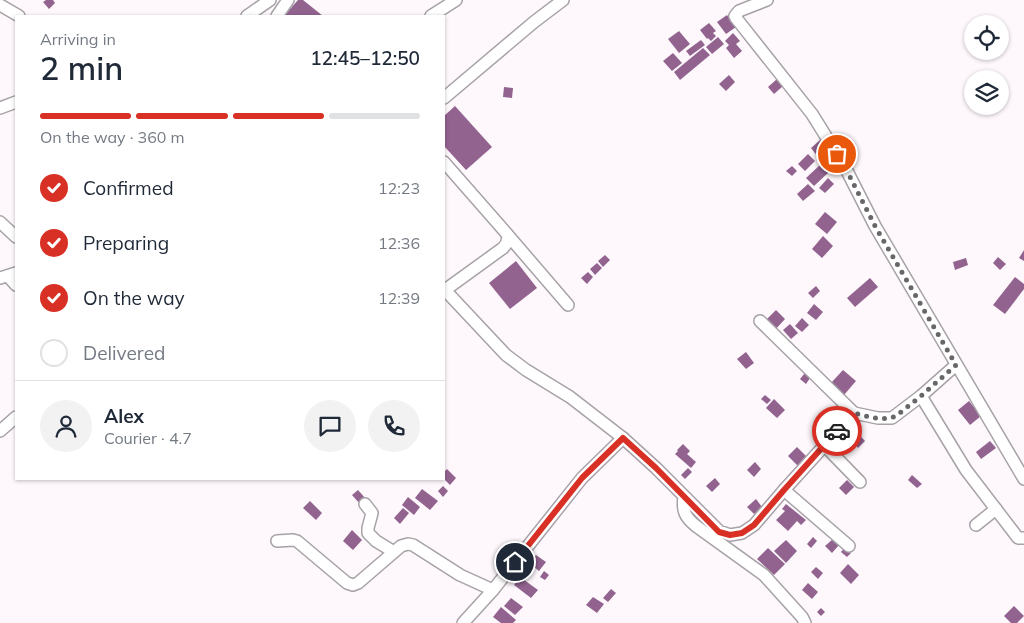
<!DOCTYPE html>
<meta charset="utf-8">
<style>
:root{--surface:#fff;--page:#f2f2f3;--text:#1f2937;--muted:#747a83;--line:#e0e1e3;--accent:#d93025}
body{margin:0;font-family:Mulish,sans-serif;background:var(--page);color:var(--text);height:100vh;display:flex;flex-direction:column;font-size:19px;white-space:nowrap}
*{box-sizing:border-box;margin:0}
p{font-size:16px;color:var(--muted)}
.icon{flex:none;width:28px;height:28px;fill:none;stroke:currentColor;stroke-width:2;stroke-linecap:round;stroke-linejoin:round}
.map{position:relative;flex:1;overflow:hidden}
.sheet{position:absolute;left:15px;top:15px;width:430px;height:465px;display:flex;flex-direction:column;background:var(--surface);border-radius:0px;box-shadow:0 1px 4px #0004}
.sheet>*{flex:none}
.controls{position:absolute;left:964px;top:15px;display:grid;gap:10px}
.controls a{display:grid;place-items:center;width:45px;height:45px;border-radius:50%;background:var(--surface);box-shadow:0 1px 4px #0004;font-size:25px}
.pin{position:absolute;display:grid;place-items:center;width:42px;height:42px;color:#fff;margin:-21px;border:2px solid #fff;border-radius:50%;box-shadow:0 1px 5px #0007}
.courier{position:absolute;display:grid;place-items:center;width:50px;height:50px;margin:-25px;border:4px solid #d93025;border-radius:50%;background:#fff;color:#222;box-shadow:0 1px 6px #0007}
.overview em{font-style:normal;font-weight:600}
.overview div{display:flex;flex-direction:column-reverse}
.overview{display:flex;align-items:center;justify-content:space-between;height:85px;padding:0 25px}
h1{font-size:32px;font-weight:600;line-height:38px}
.bar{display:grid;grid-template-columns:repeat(4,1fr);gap:8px 5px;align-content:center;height:60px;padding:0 25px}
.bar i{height:6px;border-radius:4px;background:var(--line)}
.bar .on{background:var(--accent)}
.bar p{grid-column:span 4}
.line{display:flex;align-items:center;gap:12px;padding:0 25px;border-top:1px solid var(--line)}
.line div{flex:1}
.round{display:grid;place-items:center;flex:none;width:52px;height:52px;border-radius:26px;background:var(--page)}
ol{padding:0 25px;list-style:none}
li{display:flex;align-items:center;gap:15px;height:55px}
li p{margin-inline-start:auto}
li .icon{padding:5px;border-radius:50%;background:var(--accent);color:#fff;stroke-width:4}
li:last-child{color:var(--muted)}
li i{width:28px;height:28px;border:2px solid var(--line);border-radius:50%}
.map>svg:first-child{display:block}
</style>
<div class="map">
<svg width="1024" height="623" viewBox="0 0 1024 623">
<rect width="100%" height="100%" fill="#fef8fd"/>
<g fill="#92638f">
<polygon points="46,0 53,0 55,3 49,9 43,2"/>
<polygon points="298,0 303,0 323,16 284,16"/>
<polygon points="727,15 736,27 726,34 717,22"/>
<polygon points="709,23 716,31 713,33 716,36 711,41 708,38 707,39 700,30"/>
<polygon points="679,31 690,44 679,53 668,39"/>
<polygon points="733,33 740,41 736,44 742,51 734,58 726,48 729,45 725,41"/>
<polygon points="718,37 724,44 712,54 706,47"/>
<polygon points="701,40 705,45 690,56 686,51"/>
<polygon points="703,48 710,55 680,80 674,72"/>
<polygon points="673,53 682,63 672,71 663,61"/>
<polygon points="729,75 735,82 726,91 719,84"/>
<polygon points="777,79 783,86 774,94 768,87"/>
<polygon points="504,87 513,88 512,98 503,97"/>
<polygon points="455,106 492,147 466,170 444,146 444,116"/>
<polygon points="820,140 828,149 818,157 811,148"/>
<polygon points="808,154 815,161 805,171 798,164"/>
<polygon points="821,164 829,172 814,186 806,178"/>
<polygon points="792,166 797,171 792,176 786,171"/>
<polygon points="828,178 834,184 825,193 819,188"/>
<polygon points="808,184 815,191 803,201 797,194"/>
<polygon points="825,212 837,222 827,234 815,224"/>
<polygon points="823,236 833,246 822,258 812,249"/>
<polygon points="1024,250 1024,261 1019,258"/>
<polygon points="605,255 610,260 603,267 598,261"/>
<polygon points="998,257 1006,264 1000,270 993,263"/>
<polygon points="966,258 968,265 955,270 953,262"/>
<polygon points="516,261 537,288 510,309 489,283"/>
<polygon points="597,263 602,268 595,275 590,269"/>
<polygon points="588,272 593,277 587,284 581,278"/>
<polygon points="1015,277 1024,284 1024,289 1005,314 993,305"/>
<polygon points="870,278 878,287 855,307 847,298"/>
<polygon points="816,286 820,291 813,298 808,293"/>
<polygon points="814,304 823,312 816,320 807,313"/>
<polygon points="776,310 785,319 774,331 765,321"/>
<polygon points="802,318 809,325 802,332 795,326"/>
<polygon points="790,324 798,333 791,339 783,330"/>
<polygon points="746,352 754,363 746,369 737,359"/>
<polygon points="843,370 856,381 844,395 831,383"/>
<polygon points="805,373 810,378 806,384 800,379"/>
<polygon points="765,395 771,400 767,404 761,399"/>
<polygon points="774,399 785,410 777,418 766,408"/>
<polygon points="969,401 981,416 970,425 958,410"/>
<polygon points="837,405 845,414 837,421 829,412"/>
<polygon points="855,430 865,441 858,448 848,436"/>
<polygon points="990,441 996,448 981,459 976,452"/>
<polygon points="683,444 690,451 687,454 696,462 691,468 675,454 678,451 677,450"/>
<polygon points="797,447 807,457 798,466 788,456"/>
<polygon points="755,462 761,469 754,477 747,470"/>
<polygon points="688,468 692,472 685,479 681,475"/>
<polygon points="447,469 456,478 450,485 444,479 444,472"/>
<polygon points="912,475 922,484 917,488 908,480"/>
<polygon points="715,478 720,484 712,492 706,486"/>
<polygon points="847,480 854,487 846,495 839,488"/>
<polygon points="443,486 448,491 443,497 438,491"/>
<polygon points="422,489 438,501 430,510 415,498"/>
<polygon points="358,490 366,499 360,504 352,495"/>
<polygon points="408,497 420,507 414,515 402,505"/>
<polygon points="756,499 762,507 754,514 747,507"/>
<polygon points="310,501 322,513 316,520 303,508"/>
<polygon points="786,504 806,520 801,525 797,521 788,531 776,520 785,511 782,509"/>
<polygon points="403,508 409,513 400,524 394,518"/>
<polygon points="352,530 362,540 353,550 343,541"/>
<polygon points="813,537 817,541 811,548 807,544"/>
<polygon points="833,539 839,545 832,553 825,546"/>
<polygon points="786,540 797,551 786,563 774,551"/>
<polygon points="845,547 851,553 847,557 841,552"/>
<polygon points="768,548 785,564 774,575 757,559"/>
<polygon points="536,555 546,562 539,571 529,563"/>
<polygon points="848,564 859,575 851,584 840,573"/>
<polygon points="816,567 823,573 818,579 811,572"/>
<polygon points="544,571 549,575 545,580 540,577"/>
<polygon points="520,577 538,590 531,598 514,585"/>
<polygon points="808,583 818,592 812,599 802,590"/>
<polygon points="611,589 616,593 608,602 603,598"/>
<polygon points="593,597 604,604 597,613 586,605"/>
<polygon points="511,598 523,607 515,615 504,606"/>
<polygon points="1014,606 1024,616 1017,623 1011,623 1004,616"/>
<polygon points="501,607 516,620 513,623 501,623 493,617"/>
<polygon points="821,608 825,612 821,616 817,612"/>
</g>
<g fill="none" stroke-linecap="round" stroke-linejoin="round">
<g stroke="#a7a2a7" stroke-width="14">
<g id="minor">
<polyline points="767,0 739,11 735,16 736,18 812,114 845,167 875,226 1024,479"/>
<polyline points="0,5 19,16"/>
<polyline points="247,16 270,0"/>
<polyline points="277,16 288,0"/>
<polyline points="431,16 456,0"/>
<polyline points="444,98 534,22 563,0"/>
<polyline points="0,108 16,102"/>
<path d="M444,162L507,234C509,240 507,244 503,248L445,290"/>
<polyline points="0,222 16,237"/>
<polyline points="507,234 568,305"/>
<polyline points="8,276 16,285"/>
<polyline points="0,278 16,273"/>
<polyline points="444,289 506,355 526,370 570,397 623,438 656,468 719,531 730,535 742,533 754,525 784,490 854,413 878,418 892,418 921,396 956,365"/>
<polyline points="760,321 854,413"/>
<polyline points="921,396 966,470 1018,538 1024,538"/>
<polyline points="0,431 16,417"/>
<polyline points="824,445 860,482"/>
<polyline points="784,490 849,546"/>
<path d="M684,497C682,511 685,517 696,526L764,575L802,617L805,623"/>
<polyline points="365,504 372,513 368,528 368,533 376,541 394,552"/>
<polyline points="976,525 996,509"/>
<polyline points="277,541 293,540 297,541 347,583 353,585 358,583 401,546 408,544 413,545 460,575 493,590"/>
<polyline points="463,623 493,590 582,478 623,438"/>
</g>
</g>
<use href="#minor" stroke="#fff" stroke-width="11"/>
</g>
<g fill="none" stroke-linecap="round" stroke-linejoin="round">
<path stroke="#696669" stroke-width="5" stroke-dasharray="0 9" d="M837,154L845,167L875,226L956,365L921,396L896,416C883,422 866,416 854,413L837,431"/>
<polyline stroke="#d93025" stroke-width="6" points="515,562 582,478 623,438 656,468 719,532 730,535 742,533 754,525 784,490 837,431"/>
</g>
</svg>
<div class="controls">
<a><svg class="icon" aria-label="locate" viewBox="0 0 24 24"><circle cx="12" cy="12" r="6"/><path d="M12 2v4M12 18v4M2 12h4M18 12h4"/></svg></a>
<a><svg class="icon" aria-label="layers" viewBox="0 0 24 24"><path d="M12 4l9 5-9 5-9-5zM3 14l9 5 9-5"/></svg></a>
</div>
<div class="pin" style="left:837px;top:154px;background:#ea580c"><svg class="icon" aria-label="bag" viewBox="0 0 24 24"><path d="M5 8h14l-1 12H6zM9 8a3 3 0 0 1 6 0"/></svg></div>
<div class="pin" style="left:515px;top:562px;background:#1f2937"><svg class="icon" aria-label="home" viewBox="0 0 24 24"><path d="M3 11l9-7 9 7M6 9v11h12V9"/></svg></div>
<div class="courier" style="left:837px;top:431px"><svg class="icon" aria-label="car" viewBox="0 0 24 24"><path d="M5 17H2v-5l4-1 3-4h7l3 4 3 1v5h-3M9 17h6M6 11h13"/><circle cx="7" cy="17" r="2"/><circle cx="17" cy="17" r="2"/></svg></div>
<section class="sheet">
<div class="overview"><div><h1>2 min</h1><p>Arriving in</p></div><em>12:45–12:50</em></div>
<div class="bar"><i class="on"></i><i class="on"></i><i class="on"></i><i></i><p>On the way · 360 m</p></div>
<ol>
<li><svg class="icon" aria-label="check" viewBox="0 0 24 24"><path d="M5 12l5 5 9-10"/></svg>Confirmed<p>12:23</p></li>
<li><svg class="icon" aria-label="check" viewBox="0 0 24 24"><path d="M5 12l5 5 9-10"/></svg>Preparing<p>12:36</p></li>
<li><svg class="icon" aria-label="check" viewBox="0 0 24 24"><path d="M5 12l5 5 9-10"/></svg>On the way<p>12:39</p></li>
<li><i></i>Delivered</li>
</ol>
<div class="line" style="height:90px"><a class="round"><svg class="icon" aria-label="person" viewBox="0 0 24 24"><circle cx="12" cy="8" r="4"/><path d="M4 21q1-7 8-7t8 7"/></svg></a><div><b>Alex</b><p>Courier · 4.7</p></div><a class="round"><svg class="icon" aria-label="chat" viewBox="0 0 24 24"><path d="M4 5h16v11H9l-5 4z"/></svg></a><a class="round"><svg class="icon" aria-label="phone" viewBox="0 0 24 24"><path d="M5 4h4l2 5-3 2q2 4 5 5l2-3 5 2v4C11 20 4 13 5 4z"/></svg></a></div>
</section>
</div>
